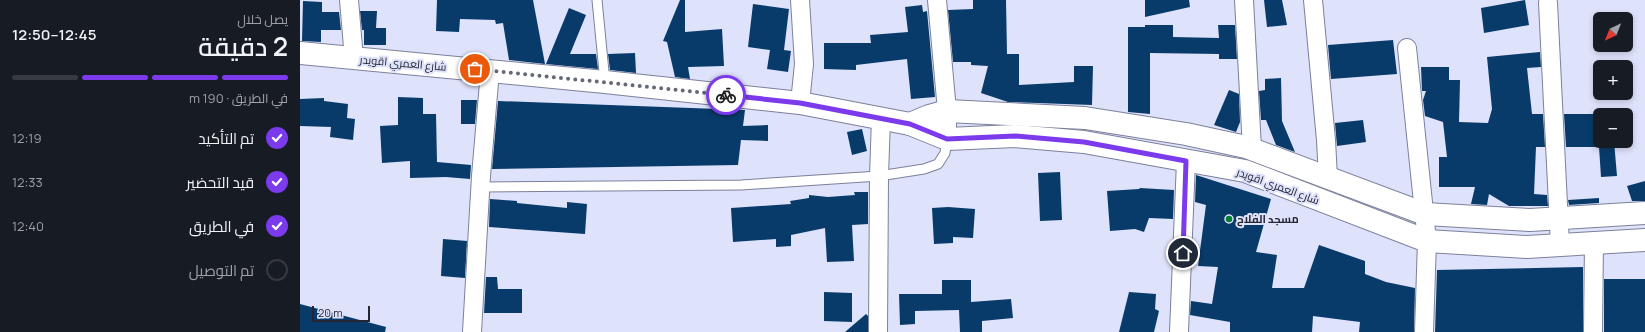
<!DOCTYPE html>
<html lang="ar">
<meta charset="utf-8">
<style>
:root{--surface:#171b24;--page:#242831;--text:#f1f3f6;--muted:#9ea1a6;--line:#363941;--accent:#7c3aed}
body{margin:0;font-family:Manrope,Cairo,sans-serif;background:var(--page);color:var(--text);direction:rtl;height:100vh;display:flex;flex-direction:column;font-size:15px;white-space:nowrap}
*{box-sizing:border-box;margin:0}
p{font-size:13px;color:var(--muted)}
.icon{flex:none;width:22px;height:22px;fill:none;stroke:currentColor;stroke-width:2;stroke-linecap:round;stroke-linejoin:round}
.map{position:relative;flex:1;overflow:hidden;direction:ltr}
.drawer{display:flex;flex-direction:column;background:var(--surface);width:300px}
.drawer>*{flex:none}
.needle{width:26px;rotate:223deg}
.tools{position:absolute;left:1293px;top:12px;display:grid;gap:8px}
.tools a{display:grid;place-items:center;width:40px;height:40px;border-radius:6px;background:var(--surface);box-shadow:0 2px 6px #0003;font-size:20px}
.scale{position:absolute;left:12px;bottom:10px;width:58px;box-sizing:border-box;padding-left:4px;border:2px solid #242631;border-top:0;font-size:11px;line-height:14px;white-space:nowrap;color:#242631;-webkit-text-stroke:3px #dee2fb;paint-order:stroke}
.pin{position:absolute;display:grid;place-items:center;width:34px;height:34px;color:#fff;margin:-17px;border:2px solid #fff;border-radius:50%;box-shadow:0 1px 4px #0007}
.courier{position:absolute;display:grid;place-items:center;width:40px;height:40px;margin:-20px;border:3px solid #7c3aed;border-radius:50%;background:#fff;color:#222;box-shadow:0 1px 5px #0007}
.summary em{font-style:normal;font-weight:600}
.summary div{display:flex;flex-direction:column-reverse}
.summary{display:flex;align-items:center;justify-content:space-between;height:68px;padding:0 12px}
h1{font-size:26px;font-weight:600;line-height:30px}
.bar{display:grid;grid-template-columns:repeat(4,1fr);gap:6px 4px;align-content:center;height:48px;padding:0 12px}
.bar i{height:5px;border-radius:3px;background:var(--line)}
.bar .on{background:var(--accent)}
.bar p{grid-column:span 4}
ol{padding:0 12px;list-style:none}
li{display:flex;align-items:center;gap:12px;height:44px}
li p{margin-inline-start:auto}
li .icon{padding:4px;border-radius:50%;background:var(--accent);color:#fff;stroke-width:4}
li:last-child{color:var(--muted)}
li i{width:22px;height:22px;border:2px solid var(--line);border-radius:50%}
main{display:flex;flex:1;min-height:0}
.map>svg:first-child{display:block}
</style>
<main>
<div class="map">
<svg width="1345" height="332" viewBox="0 0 1345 332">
<rect width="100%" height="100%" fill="#dee2fb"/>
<g fill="#093b6a">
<polygon points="137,0 233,0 245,64 209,60 203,23 196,24 195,20 160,19 159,32 136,31"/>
<polygon points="380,0 385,0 385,32 422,29 424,66 388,67 390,79 375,77 367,42 363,41"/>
<polygon points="673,0 706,0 707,54 719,54 719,85 774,82 774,66 793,66 792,105 708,102 681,93 688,66 671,65 671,62 653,62 648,10 673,9"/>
<polygon points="845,0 889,0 890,7 845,17"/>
<polygon points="964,0 982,0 987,25 967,27"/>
<polygon points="1225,0 1229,25 1184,33 1181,8"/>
<polygon points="3,1 22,2 22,12 39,12 41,30 21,30 21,42 2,41"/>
<polygon points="453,4 489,9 484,50 491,51 488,72 467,69 470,50 448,47"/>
<polygon points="622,5 623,12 627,11 635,97 611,99 607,59 556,65 556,70 524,69 524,43 571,43 570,35 608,32 605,7"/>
<polygon points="269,8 286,15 270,54 296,54 298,69 246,64"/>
<polygon points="60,11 77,11 76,28 86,28 86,45 64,45 64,30 62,30"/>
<polygon points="845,25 873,25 873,37 919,38 918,25 935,25 937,59 919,59 919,54 850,53 850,114 828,112 828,27 845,27"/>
<polygon points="1093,40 1097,74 1031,79 1028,45"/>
<polygon points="1240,52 1241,67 1227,68 1232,114 1243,114 1245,147 1236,147 1234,194 1247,195 1248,206 1209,206 1189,194 1187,205 1171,204 1175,187 1139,187 1139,157 1147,157 1143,122 1125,116 1123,100 1126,91 1122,91 1121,67 1149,67 1149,80 1160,80 1159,122 1188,123 1192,109 1187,57"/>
<polygon points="335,53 336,73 310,70 308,54"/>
<polygon points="981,78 982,121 995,152 976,145 966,120 961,120 959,91 965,90 965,79"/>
<polygon points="929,90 939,94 940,122 936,132 914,125"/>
<polygon points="98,97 123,98 123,114 136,114 137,162 171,165 170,179 146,177 110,178 110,161 82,163 80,126 98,125"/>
<polygon points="24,98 24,101 48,104 47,118 55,119 53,140 30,137 31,127 0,126 0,99"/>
<polygon points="161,100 177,100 175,124 161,124"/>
<polygon points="198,101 445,110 443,126 468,125 468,141 441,140 438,165 192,169"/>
<polygon points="1311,111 1312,115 1300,115 1300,141 1314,141 1317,176 1301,177 1299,147 1266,147 1264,114 1296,114 1296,112"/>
<polygon points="1063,120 1066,142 1037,146 1035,123"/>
<polygon points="562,129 567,151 552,155 547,132"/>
<polygon points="760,172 762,220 740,221 738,173"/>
<polygon points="896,175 971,199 956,252 977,255 972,288 1004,288 1019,245 1065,261 1065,274 1086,282 1115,288 1114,332 1059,332 1060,322 1013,316 1012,332 930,332 930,322 890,315 891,301 912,304 918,267 898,266 906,205 895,202"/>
<polygon points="1345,181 1345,201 1332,201 1327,186"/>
<polygon points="840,188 874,190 873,219 849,218 844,232 835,229 810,231 807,191 839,189"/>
<polygon points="554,192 568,192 568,224 552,225 554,261 527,262 525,228 491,235 491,246 476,247 476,239 433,242 431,208 491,204 490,201 509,198 509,195 528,197 555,195"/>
<polygon points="1299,198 1299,203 1269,205 1268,200"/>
<polygon points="190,199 217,201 217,203 267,208 267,202 287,204 285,234 189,227"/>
<polygon points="648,207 675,209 673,238 653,237 653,243 634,244 632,208"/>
<polygon points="143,239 167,241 165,278 141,276"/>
<polygon points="1283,267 1283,332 1135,332 1137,270"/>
<polygon points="186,277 197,277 198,289 222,289 222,313 184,313"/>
<rect x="1304" y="279" width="41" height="53"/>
<polygon points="642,280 671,280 671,302 711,299 713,318 682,321 682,332 660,332 659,310 615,311 615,324 600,325 599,294 642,294"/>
<polygon points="524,292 552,293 552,322 524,321"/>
<polygon points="829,292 856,294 855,309 859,311 854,332 819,332"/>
<polygon points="0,304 86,327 85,332 0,332"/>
<polygon points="566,314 568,316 568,332 545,332"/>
</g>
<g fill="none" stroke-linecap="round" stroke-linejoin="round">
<g stroke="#7c809b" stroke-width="11">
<g id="lane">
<polyline points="297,0 305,82"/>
<polyline points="181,187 441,185 579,176 624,169 638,164 645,153 647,139"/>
</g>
</g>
<g stroke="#7c809b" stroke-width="20">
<g id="street">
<polyline points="49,0 54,59"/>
<polyline points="500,0 504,64 500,103"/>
<polyline points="637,0 647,111 647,139"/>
<polyline points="944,0 952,149"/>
<polyline points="1013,0 1026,140 1028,178"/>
<polyline points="1248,3 1260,245"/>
<polyline points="1107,48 1127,241 1124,332"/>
<polyline points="172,332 181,176 190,71"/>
<polyline points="578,332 579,176 581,118"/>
<polyline points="879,332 886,161"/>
<polyline points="1293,332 1294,242"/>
</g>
</g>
<g stroke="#7c809b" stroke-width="24">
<g id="secondary">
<polyline points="0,53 305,82 500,103 610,124 647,139 715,136 784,142 945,171 1127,241 1227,247 1345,240"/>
<polyline points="610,124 629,116 647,111 785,118 886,134 946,147 1125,214 1230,220 1345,213"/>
</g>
</g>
<use href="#lane" stroke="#fff" stroke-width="9"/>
<use href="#street" stroke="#fff" stroke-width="18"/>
<use href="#secondary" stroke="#fff" stroke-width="22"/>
</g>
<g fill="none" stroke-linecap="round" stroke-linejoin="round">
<polyline stroke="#656878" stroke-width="4" stroke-dasharray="0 7.2" points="175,69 426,95"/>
<polyline stroke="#7c3aed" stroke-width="5" points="426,95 500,103 610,124 647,139 715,136 784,142 886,161 883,253"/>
</g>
<circle fill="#007c33" stroke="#dee2fb" stroke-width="1.5" cx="929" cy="219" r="4"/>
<g text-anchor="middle" stroke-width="4" stroke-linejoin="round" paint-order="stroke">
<g font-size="11" fill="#242631" stroke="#dee2fb">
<text transform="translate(103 63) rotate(5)" y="4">شارع العمري اقويدر</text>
<text transform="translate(978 186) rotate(20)" y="4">شارع العمري اقويدر</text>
</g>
<g font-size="11" font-weight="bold" fill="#242631" stroke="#dee2fb" text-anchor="start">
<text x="937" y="223">مسجد الفلاح</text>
</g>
</g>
</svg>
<div class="tools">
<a><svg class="needle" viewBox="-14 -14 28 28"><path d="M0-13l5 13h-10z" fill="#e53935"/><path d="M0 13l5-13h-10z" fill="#9ea1a6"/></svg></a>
<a>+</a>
<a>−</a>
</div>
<div class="scale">20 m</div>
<div class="pin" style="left:175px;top:69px;background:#ea580c"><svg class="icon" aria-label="bag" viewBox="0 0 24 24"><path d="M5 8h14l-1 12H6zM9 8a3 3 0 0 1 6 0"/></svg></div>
<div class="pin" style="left:883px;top:253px;background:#1f2937"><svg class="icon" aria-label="home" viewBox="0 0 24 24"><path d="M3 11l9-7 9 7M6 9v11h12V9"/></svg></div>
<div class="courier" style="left:426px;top:95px"><svg class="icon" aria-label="bike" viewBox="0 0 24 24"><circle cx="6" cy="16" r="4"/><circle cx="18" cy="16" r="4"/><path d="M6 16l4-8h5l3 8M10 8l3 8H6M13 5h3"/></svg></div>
</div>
<section class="drawer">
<div class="summary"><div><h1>2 دقيقة</h1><p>يصل خلال</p></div><em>12:45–12:50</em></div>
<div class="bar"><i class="on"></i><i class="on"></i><i class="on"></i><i></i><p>في الطريق · 190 m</p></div>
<ol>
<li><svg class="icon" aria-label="check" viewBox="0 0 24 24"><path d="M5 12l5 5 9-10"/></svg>تم التأكيد<p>12:19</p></li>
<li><svg class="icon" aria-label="check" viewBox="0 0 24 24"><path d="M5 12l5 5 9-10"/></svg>قيد التحضير<p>12:33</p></li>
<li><svg class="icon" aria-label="check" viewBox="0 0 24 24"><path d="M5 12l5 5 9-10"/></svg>في الطريق<p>12:40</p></li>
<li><i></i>تم التوصيل</li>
</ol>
</section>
</main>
